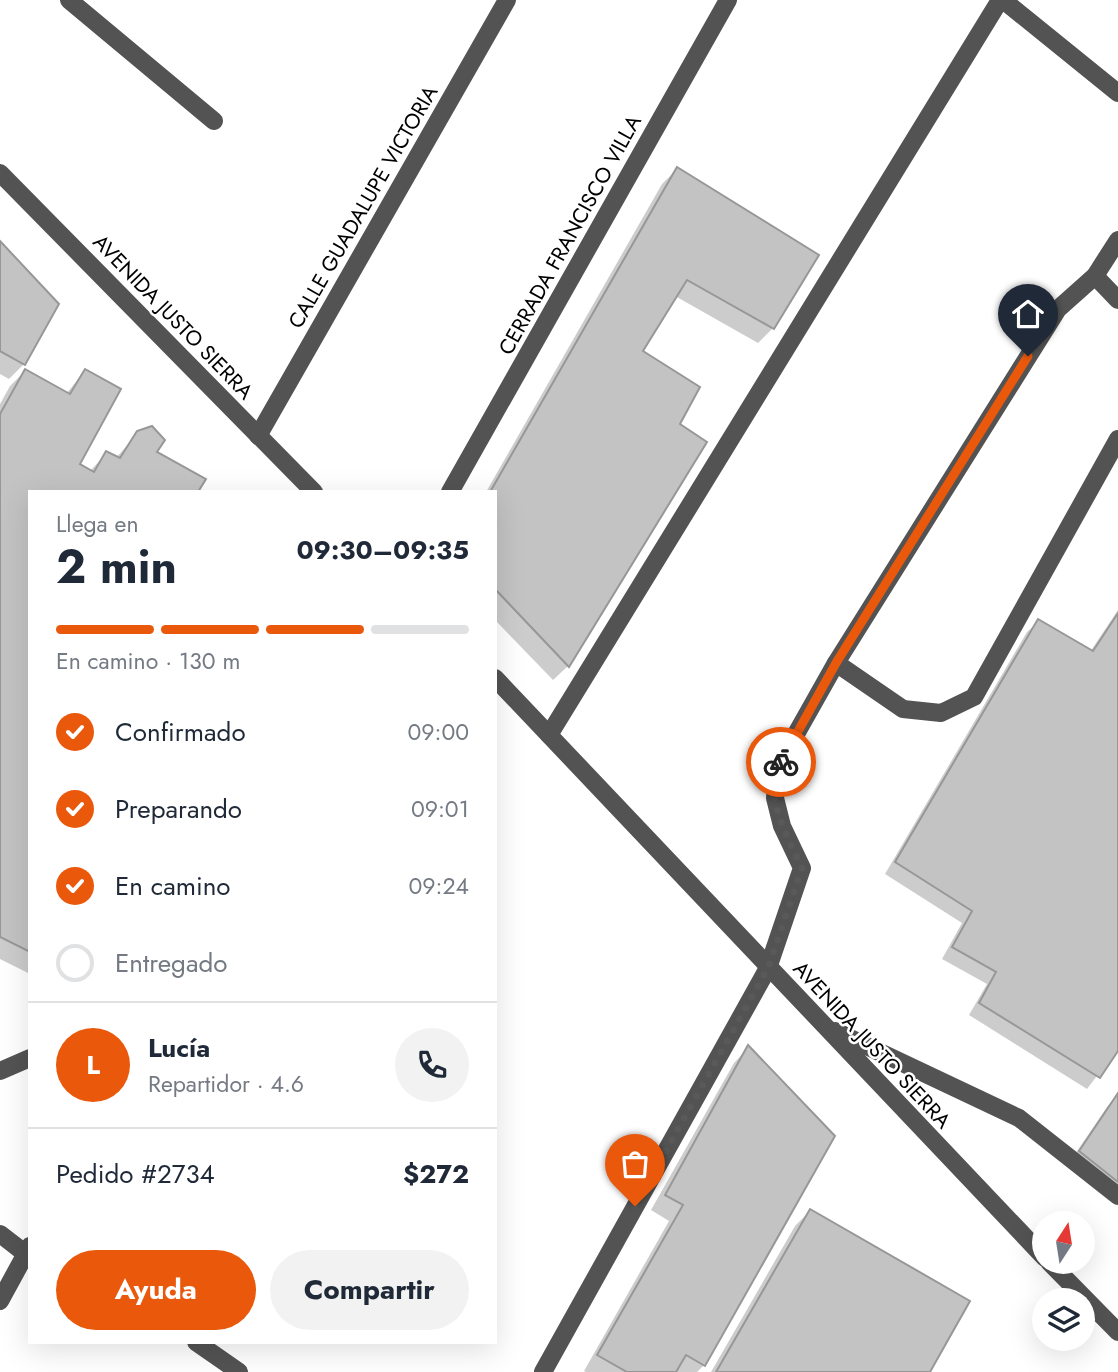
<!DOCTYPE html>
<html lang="es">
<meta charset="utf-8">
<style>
:root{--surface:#fff;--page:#f2f2f3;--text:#1f2937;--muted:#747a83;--line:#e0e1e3;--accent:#ea580c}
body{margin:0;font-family:Jost,sans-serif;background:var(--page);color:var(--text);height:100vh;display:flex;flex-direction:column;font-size:26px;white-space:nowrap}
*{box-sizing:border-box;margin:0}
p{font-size:23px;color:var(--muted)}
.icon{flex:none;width:38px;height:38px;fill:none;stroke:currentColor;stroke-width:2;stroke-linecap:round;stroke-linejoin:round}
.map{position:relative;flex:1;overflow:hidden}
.sheet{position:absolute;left:28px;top:490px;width:469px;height:854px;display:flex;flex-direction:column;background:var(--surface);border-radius:0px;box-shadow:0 7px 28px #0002}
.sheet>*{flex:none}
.needle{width:46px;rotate:12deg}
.tools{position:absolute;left:1032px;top:1211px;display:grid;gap:14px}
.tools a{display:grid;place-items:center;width:63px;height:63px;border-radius:50%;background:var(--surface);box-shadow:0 7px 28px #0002;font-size:35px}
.pin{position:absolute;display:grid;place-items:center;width:60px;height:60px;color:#fff;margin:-72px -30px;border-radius:50% 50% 50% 0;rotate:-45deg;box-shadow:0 0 7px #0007}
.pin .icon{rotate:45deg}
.courier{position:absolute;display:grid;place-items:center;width:70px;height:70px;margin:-35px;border:5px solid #ea580c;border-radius:50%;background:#fff;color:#222;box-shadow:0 2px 9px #0007}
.overview em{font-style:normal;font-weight:700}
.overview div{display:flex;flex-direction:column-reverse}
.overview{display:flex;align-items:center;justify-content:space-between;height:119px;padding:0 28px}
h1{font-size:46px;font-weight:700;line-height:52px}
.bar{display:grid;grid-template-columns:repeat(4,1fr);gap:10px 7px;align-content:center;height:84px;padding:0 28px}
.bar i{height:9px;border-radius:5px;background:var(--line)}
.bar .active{background:var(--accent)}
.bar p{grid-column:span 4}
.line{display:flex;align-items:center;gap:18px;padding:0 28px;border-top:2px solid var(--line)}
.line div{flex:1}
.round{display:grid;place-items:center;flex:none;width:74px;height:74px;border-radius:37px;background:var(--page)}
ol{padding:0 28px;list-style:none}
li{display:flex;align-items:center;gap:21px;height:77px}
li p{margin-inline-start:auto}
li .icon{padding:7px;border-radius:50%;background:var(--accent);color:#fff;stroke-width:4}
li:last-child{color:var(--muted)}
li i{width:38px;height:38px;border:4px solid var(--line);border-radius:50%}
.primary-button{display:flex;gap:14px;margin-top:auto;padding:14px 28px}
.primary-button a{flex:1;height:80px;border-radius:42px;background:var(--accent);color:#fff;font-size:28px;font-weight:700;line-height:80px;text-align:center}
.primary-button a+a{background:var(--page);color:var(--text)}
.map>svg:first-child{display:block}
</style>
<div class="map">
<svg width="1118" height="1372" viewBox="0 0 1118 1372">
<rect width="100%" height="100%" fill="#fff"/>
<g fill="#0003">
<polygon points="677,169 773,328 758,343 675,296 641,352 678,424 568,666 553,680 495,620 495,492 486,492 662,184"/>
<polygon points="0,244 24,364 9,379 0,374"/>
<polygon points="25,371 66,394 85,371 78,464 90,471 107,453 116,458 138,433 196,492 30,492 30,974 0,959 0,404 10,386"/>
<polygon points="1118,610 1118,1048 1087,1089 969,1015 987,984 942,959 962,923 885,874 1027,632 1039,621 1090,652"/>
<polygon points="748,1048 704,1365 697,1372 586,1372 584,1371 669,1221 651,1210 734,1063"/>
<polygon points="1118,1095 1118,1202 1069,1163 1107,1107"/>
<polygon points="810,1211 928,1372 711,1372 795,1226"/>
</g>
<g fill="#c3c3c3" stroke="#979797" stroke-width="2">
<polygon points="677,167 819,255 774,329 687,280 643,351 700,387 680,424 707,442 569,667 495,589 495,492 490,492"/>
<polygon points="0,241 59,304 25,365 0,351"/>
<polygon points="25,369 70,394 85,369 121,389 80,464 94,472 106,451 120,458 137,431 152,426 165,440 157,452 206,479 198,492 30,492 30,952 0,937 0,414"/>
<polygon points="1118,613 1118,1051 1100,1078 979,1003 996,972 952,947 972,911 895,862 1038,619 1093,651"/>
<polygon points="748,1045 835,1136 705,1366 686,1355 676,1372 627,1372 597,1355 683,1205 665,1195"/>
<polygon points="1118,1093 1118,1182 1079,1151"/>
<polygon points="810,1209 970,1301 930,1372 716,1372"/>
</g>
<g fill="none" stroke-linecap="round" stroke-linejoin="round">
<g stroke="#535353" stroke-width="18">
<polyline points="69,0 214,121"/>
<polyline points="1003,0 1118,93"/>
<polyline points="0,173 314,492"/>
<polyline points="1095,276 1118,300"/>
<polyline points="258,436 507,0"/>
<polyline points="450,492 728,0"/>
<polyline points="836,663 903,709 941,713 974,697 1118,439"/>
<polyline points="495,678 1045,1258"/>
<polyline points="549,735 1000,0"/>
<polyline points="835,1031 1019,1118 1118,1196"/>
<polyline points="0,1071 30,1058"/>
<polyline points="0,1234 26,1254"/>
<polyline points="1049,1262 1118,1332"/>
<polyline points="0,1301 30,1246"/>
<polyline points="196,1342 239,1372"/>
<polyline points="543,1372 768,968 802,868 782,826 775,798 778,766 836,663 1058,309 1095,276 1118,240"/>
</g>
</g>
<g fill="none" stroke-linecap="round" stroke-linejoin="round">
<path stroke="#595959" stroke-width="7" stroke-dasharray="0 12.6" d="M635,1206L768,968L802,868C788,837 762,796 781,762"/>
<polyline stroke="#ea580c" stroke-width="9" points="781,762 836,663 1028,356"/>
</g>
<g text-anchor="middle" stroke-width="5" stroke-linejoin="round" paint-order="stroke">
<g font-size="21" fill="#000" stroke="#fff">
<text transform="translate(363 207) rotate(-60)" y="7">CALLE GUADALUPE VICTORIA</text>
<text transform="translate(570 235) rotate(-61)" y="7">CERRADA FRANCISCO VILLA</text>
<text transform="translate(173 317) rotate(46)" y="7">AVENIDA JUSTO SIERRA</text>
<text transform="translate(872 1045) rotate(47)" y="7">AVENIDA JUSTO SIERRA</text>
</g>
</g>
</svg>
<div class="tools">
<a><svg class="needle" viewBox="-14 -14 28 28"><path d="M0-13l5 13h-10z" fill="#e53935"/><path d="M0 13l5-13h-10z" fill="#747a83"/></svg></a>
<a><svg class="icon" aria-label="layers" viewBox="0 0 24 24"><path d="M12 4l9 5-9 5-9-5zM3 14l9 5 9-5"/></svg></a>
</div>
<div class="pin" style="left:635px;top:1206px;background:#ea580c"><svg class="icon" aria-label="bag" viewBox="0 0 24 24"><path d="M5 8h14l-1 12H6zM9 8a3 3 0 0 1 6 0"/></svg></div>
<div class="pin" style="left:1028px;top:356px;background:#1f2937"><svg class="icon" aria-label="home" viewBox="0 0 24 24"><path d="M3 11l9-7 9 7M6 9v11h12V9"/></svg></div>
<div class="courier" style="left:781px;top:762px"><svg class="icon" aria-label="bike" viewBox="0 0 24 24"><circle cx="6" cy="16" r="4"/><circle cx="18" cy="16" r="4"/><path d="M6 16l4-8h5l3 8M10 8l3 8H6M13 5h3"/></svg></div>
<section class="sheet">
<div class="overview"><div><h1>2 min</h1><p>Llega en</p></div><em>09:30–09:35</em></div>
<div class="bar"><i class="active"></i><i class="active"></i><i class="active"></i><i></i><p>En camino · 130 m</p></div>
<ol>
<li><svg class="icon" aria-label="check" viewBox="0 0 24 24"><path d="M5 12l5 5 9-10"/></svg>Confirmado<p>09:00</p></li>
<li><svg class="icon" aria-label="check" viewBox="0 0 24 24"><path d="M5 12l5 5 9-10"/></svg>Preparando<p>09:01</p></li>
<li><svg class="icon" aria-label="check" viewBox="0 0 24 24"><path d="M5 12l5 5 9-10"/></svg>En camino<p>09:24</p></li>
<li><i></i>Entregado</li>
</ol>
<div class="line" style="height:126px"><b class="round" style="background:var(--accent);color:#fff">L</b><div><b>Lucía</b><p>Repartidor · 4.6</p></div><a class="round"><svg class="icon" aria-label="phone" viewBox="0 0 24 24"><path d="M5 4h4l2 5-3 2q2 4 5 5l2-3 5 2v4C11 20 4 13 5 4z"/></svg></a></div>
<div class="line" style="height:91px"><div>Pedido #2734</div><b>$272</b></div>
<div class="primary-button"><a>Ayuda</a><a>Compartir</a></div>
</section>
</div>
